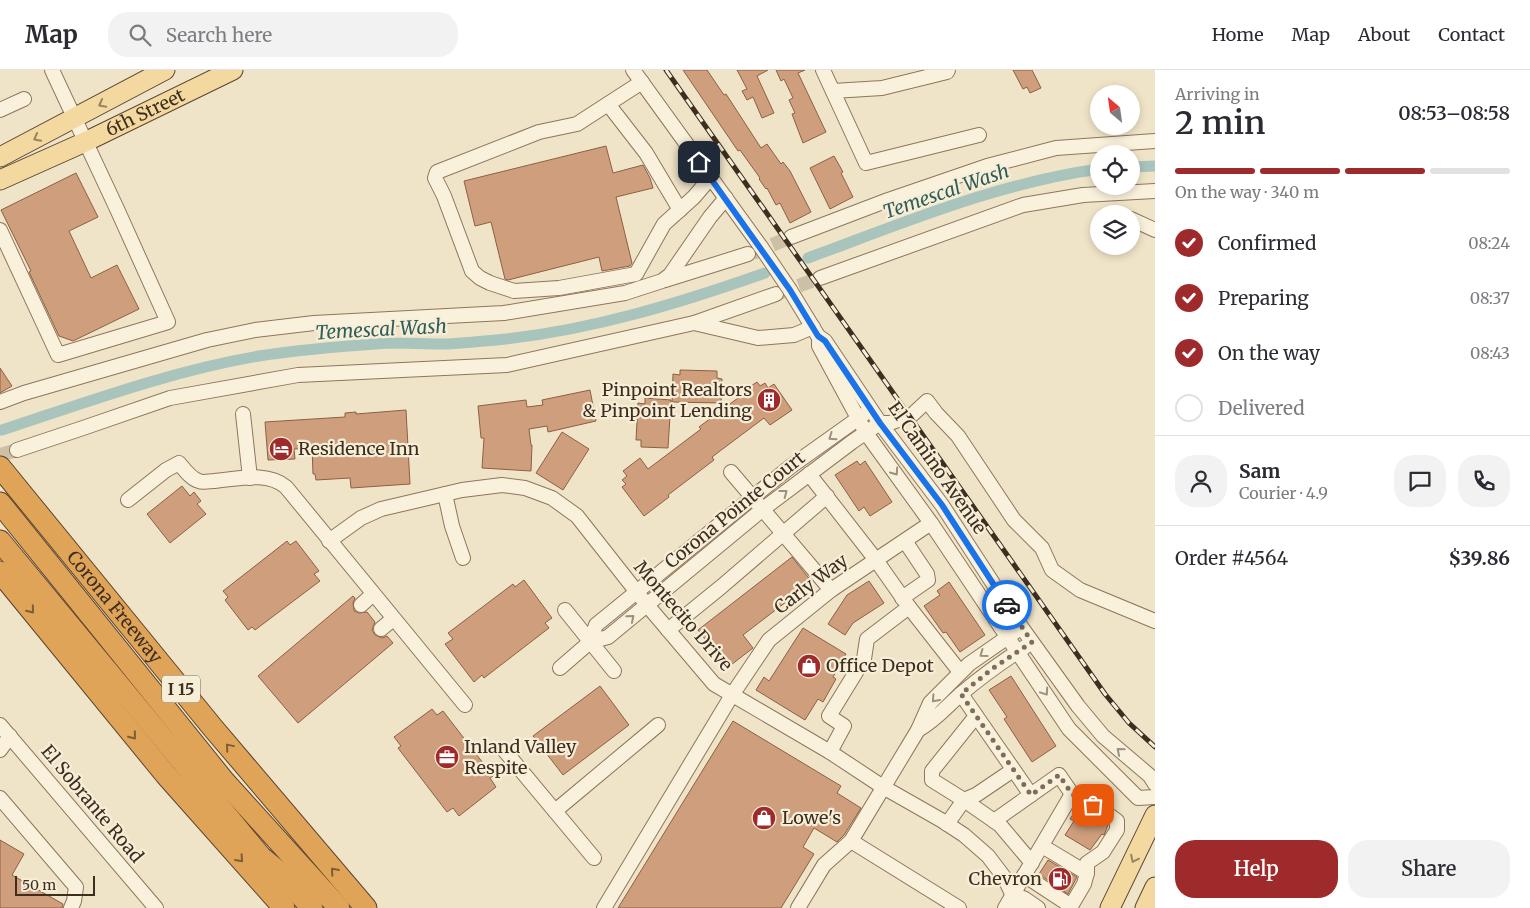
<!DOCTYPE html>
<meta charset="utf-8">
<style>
:root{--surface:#fff;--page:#f2f2f3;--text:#2b2b33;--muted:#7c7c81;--line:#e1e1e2;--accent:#9e2a2b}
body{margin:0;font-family:Merriweather,serif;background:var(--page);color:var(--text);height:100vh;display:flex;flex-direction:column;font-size:19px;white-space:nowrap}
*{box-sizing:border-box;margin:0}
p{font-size:16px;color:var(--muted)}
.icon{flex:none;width:28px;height:28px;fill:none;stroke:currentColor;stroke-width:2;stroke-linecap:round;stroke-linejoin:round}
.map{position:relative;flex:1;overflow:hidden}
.side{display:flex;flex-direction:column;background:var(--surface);width:375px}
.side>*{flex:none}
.needle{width:32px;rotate:331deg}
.tools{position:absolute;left:1090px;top:15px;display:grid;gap:10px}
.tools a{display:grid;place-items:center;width:50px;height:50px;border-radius:50%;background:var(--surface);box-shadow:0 2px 8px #0003;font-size:25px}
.scale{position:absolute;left:15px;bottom:12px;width:80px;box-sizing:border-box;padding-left:5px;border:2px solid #3d2e20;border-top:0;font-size:14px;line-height:18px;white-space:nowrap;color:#3d2e20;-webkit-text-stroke:4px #f7eed8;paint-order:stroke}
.pin{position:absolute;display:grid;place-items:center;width:42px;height:42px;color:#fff;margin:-21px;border-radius:10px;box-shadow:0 2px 8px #0006}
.courier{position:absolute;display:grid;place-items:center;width:50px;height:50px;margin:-25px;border:4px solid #1a73e8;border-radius:50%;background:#fff;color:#222;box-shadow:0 1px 6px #0007}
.summary em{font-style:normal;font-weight:600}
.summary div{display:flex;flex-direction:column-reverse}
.summary{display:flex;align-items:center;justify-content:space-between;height:85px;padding:0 20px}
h1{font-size:32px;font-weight:600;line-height:38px}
.bar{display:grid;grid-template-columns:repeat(4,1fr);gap:8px 5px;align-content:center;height:60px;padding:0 20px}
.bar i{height:6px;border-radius:4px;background:var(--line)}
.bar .selected{background:var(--accent)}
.bar p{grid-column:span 4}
.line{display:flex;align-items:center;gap:12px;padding:0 20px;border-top:1px solid var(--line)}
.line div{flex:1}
.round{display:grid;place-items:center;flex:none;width:52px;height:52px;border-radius:20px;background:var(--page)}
ol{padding:0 20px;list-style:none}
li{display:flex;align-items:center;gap:15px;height:55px}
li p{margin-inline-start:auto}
li .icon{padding:5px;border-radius:50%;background:var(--accent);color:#fff;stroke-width:4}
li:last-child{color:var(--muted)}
li i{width:28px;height:28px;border:2px solid var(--line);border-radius:50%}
.button{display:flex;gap:10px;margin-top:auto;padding:10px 20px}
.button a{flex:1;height:58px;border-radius:20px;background:var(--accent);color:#fff;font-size:20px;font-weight:600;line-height:58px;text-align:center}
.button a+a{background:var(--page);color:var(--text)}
header{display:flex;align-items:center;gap:30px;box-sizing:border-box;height:70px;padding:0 25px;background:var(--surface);border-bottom:1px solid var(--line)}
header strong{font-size:24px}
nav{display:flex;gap:28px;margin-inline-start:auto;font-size:18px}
.search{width:350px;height:45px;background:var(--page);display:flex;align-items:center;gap:12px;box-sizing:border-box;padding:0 18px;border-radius:20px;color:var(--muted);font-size:19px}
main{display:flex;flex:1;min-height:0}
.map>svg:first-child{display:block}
</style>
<header>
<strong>Map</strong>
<div class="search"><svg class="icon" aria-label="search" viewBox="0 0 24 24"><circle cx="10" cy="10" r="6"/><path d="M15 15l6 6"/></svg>Search here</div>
<nav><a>Home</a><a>Map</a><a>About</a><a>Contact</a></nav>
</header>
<main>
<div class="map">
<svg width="1155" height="838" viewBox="0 0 1155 838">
<rect width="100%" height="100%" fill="#f0e4c8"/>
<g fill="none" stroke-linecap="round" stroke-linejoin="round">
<g stroke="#a9c4bc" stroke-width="11">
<polyline points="1131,97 1155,96"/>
<path d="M808,188C903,153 998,113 1099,99"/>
<path d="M2,360C87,332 171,301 259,286C301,279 345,276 388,273C408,273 427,274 447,274C466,273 486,271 506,269C595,259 680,233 765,203"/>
</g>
</g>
<g fill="#cf9f7d" stroke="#8d5f41">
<polygon points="683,0 707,0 724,25 726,24 761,78 767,74 781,94 783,92 790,101 811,142 790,153 780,133 776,135 767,118 766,119 759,109 760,108 740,80 738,81"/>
<polygon points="737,0 768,0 757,6 774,43 762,48 753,27 747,30 742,21 747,19"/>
<polygon points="776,0 805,0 798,3 826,62 803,73 792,44 795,43 789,30 793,28 784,9 781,11"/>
<polygon points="1013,0 1032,0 1041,18 1030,23 1027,17 1023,19"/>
<polygon points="606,76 613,103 643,95 650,108 653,118 616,127 632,193 630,196 602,201 599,187 508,210 505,209 491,152 475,156 464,111"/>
<polygon points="834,86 843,102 841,103 853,127 830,139 810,98"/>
<polygon points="76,103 98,147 69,161 91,208 117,195 139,239 73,271 59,266 29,202 31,201 1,140"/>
<polygon points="0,298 12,316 0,323"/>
<polygon points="680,300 717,301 717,308 722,309 721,333 672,332 673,304 680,305"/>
<polygon points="757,312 760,316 765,313 768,318 774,314 792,340 770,355 764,348 712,387 714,390 668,425 669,427 644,446 622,417 626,414 622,410 627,406 623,401 640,388 648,399 701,359 699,357 746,322 745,320"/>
<polygon points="590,320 596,351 548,362 547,356 529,359 531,375 532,375 531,401 482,398 484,368 481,368 478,336 526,330 527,337 543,335 542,330"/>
<polygon points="645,328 671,330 668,378 641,377 641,370 636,370 638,333 645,334"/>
<polygon points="406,340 410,414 351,418 350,408 316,410 315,404 313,404 312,378 294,379 295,389 268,390 265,352 345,347 345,343 356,342 356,344"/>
<polygon points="562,362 589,379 563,420 536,403"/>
<polygon points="857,391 860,395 865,391 892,432 870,446 864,437 859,441 835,405"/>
<polygon points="182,416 190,426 194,422 201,431 197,434 206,444 170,473 147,444"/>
<polygon points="287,471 290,475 296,471 319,501 314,504 320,511 255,560 252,557 248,560 225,530 228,527 223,521"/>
<polygon points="792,487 812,512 743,565 753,578 727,598 698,560"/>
<polygon points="524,510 552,548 545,553 549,558 484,608 482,605 474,612 445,574 453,569 448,563 513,514 515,517"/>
<polygon points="869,511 884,533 853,553 845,565 828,554 847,525"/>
<polygon points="949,512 985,565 960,582 946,562 943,563 924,536 940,525 937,521"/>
<polygon points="353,526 355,528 353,533 354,541 359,543 367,542 375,552 372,560 375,565 382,568 387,566 393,573 298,653 258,606"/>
<polygon points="803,558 846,584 833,607 836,609 823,632 818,629 805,650 756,620 764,607 769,611"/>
<polygon points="1011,606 1056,676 1032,692 1004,649 1007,647 989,620"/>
<polygon points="600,616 629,655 563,705 533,666"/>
<polygon points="432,639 437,645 443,641 493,706 490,708 496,717 459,746 453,738 447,742 398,678 401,676 394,667"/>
<polygon points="733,651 841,716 837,723 861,738 844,765 837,772 814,758 803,777 814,784 781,838 618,838"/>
<polygon points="1078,737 1094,744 1108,755 1104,765 1102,764 1090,780 1065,765 1074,751 1070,749"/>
<polygon points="0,770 24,784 12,805 63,834 62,838 0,838"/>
<polygon points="1048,790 1077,807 1068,824 1039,804"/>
</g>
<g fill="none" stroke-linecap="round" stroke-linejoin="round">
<g stroke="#ccc0a6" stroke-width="14" stroke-dasharray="14 7" stroke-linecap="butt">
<polyline points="753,183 791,167"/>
<polyline points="779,223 820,208"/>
<polyline points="0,385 17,380"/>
</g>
<g stroke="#8d765c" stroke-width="16">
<g id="minor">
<polyline points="633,0 761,177"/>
<polyline points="823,0 866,93 979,65"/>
<polyline points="642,12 577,54 539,62 437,102 435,108 444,126 472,201 480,208 490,213 514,221 559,218 636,204 664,154 694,127 711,107"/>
<polyline points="833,21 882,18 947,2 948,0"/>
<polyline points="608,34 646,83 680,140"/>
<polyline points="0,40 24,29"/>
<polyline points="1131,149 1155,160"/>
<polyline points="0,160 58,285 168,252 117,139 52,0"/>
<polyline points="791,167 888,130 987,96 1056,78 1155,71"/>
<polyline points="820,208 1023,135 1083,125 1155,121"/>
<polyline points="665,210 748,184"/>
<polyline points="790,220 818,266 825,271 880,353 942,435 1022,558 1078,636 1103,666 1150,706 1155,714"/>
<polyline points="694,253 776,224"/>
<polyline points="819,272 819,276 866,363 931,453 1069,659 1138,728 1155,727"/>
<polyline points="0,332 24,323 207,270 255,260 314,253 504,243 625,223 662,211 670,205 710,147 726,128"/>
<polyline points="243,344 250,408"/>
<polyline points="17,380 83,358 170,328 298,305 507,295 694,253 758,268 794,265 813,257"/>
<polyline points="731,402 831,520"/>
<polyline points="809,404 876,490 909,537 867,569 864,589 829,646 844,656 830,682"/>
<polyline points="445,424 452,456 463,488"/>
<path d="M128,430L166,400L179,393C184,399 191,409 199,411C203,413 210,411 214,411C238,409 267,401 286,417L465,635"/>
<polyline points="329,471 361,448 381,439 462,420 502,415 525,418 552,428 577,446 647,535 714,614 830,682 883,717 941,750 964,765 988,786 1004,807 1019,838"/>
<polyline points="902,528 928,510 927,504 905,471"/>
<polyline points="361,535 373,524"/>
<polyline points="909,537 960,602"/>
<polyline points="565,540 614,601"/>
<polyline points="381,559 393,549"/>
<polyline points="668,560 721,517 827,426"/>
<polyline points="590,572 608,567 763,439 852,372 880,353 890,353 912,345 927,331 936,343 958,366 1014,450 1042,478 1052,500 1080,520 1155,551"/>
<polyline points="560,598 590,572 596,555 790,397 863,345"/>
<polyline points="961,624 1031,725"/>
<polyline points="976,646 932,701 932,710 964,730 1000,755 1032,793"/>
<polyline points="0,655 156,838"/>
<path d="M918,660C936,650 947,636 962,623C982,606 1003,591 1025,577"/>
<polyline points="0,680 10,666"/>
<polyline points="504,680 594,788"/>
<polyline points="0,728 76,817 74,831 71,838"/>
<polyline points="555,741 658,655"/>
<polyline points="994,751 1059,705 1072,724 1093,735"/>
<polyline points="947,754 964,730 976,725 1013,700"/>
<polyline points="851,771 959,838"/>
<polyline points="1087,803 1087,793 1103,782 1117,760 1117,751 1102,740"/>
<polyline points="1024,805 1071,836 1084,814 1087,803 1042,776"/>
<polyline points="1013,824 1025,829 1038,838"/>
<polyline points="604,838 732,625 769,570 831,520 931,453"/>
<polyline points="798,838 824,795 851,771 918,660 930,633 969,594 1015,562"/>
<polyline points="1005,838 1072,724"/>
</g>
</g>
<g stroke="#5b4430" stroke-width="21">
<g id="major">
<polyline points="0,87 165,0"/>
<path id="s1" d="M0,110L85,72L233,0"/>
<polyline points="1110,838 1155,745"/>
<polyline points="1145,838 1155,817"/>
</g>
</g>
<g stroke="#5b4430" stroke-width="23">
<g id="highway">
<path id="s2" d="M0,397L213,658L366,838"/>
<polyline points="0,433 224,711 339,838"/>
<polyline points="0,471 261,787 278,801 312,838"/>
<polyline points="0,502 166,705 284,838"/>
</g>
</g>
<use href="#minor" stroke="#faf1dc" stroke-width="14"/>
<use href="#major" stroke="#f3d9a0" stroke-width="19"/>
<use href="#highway" stroke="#e0a458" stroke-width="21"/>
<g stroke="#3d2e20" stroke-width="5">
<polyline id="rail" points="666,0 1105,624 1129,653 1155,677"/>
</g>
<use href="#rail" stroke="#f7eed8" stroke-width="3" stroke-dasharray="9" stroke-linecap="butt"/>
<g stroke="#8d765c" stroke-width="16" stroke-linecap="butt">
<polyline id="minor-bridge" points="761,177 790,220"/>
</g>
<use href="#minor-bridge" stroke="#faf1dc" stroke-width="14"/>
</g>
<defs><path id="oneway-chevron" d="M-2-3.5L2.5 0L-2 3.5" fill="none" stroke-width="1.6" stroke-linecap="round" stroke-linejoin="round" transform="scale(1.25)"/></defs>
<g stroke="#988460">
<use href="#oneway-chevron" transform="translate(102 34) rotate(152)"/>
<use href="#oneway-chevron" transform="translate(37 68) rotate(152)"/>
<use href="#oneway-chevron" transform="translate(1134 789) rotate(116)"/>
</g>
<g stroke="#9c907e">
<use href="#oneway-chevron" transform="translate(832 367) rotate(145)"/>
<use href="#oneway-chevron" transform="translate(895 402) rotate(55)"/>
<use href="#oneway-chevron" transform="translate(784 423) rotate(-37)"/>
<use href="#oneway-chevron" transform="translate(631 548) rotate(-40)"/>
<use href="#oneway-chevron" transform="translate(983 584) rotate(144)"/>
<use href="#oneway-chevron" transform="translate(1045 622) rotate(56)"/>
<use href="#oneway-chevron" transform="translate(935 629) rotate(132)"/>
<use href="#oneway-chevron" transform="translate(1120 681) rotate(-140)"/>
</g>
<g stroke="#7e5d36">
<use href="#oneway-chevron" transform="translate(31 540) rotate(51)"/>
<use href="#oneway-chevron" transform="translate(133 666) rotate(51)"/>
<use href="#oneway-chevron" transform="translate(229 677) rotate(-130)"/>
<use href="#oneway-chevron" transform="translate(240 789) rotate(48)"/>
<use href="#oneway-chevron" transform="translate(334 801) rotate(-131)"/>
</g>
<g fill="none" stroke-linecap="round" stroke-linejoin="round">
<polyline stroke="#7c6e5b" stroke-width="5" stroke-dasharray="0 9" points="1007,535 1032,572 992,599 961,624 1031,725 1059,705 1072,724 1093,735"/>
<polyline stroke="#1a73e8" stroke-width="6" points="699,92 790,220 818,266 825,271 880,353 942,435 1007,535"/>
</g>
<defs>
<g id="building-disc" transform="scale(1.25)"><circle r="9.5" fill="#9e2a2b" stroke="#f7eed8"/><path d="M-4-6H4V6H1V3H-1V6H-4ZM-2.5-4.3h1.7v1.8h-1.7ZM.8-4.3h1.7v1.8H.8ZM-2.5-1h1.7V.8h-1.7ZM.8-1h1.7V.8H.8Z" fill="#fff"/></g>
<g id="hotel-disc" transform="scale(1.25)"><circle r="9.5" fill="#9e2a2b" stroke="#f7eed8"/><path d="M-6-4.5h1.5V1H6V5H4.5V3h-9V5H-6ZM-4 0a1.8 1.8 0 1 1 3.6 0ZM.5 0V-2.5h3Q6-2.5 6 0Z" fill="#fff"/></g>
<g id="shop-disc" transform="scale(1.25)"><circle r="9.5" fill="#9e2a2b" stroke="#f7eed8"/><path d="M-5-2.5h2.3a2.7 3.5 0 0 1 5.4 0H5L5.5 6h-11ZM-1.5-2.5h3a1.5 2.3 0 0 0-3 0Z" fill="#fff"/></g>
<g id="office-disc" transform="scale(1.25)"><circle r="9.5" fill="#9e2a2b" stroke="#f7eed8"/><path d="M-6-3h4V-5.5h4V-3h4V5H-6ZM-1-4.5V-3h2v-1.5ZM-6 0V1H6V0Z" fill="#fff"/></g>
<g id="fuel-disc" transform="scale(1.25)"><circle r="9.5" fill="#9e2a2b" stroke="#f7eed8"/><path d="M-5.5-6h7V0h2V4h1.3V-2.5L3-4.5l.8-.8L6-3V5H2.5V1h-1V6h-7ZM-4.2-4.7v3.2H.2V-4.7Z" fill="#fff"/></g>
</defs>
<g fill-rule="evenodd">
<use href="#building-disc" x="769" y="330"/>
<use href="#hotel-disc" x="281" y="379"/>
<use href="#shop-disc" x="809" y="596"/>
<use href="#office-disc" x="447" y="687"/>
<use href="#shop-disc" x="764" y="748"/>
<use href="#fuel-disc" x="1060" y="809"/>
</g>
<g text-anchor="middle" stroke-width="4.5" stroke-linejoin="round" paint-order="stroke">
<rect fill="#f7eed8" stroke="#756857" stroke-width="1" x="162" y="605.5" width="38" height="27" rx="4"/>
<g font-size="16" font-weight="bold" fill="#3d2e20">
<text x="181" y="625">I 15</text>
</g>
<g font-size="18" fill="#3d2e20" stroke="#f7eed8">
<text dy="6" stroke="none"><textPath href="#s1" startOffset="160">6th Street</textPath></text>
<text transform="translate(937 398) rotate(55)" y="6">El Camino Avenue</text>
<text transform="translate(735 440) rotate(-39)" y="6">Corona Pointe Court</text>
<text transform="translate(811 514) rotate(-37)" y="6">Carly Way</text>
<text dy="6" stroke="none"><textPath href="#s2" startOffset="181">Corona Freeway</textPath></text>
<text transform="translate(683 546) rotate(49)" y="6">Montecito Drive</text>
<text transform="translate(92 734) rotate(50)" y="6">El Sobrante Road</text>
</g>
<g font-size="18" fill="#3d2e20" stroke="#f7eed8" text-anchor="start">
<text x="752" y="326" text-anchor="end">Pinpoint Realtors<tspan x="752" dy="21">&amp; Pinpoint Lending</tspan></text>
<text x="298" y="385">Residence Inn</text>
<text x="826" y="602">Office Depot</text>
<text x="464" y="683">Inland Valley<tspan x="464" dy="21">Respite</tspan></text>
<text x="782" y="754">Lowe's</text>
<text x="1042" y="815" text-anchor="end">Chevron</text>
</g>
<g font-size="19" font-style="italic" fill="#2f5d5a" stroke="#f7eed8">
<text transform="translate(946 121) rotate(-19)" y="7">Temescal Wash</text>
<text transform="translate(381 259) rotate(-3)" y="7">Temescal Wash</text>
</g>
</g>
</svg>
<div class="tools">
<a><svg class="needle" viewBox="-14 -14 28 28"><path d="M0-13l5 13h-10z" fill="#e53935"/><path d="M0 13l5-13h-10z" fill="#7c7c81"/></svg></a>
<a><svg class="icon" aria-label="locate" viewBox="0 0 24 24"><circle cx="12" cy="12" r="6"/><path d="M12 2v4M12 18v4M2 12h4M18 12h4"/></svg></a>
<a><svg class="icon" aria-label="layers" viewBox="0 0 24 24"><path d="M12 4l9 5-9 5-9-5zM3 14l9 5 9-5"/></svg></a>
</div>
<div class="scale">50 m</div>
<div class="pin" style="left:1093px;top:735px;background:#ea580c"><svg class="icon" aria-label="bag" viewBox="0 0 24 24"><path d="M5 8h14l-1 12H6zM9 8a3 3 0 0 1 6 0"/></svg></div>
<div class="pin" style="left:699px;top:92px;background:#1f2937"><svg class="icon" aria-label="home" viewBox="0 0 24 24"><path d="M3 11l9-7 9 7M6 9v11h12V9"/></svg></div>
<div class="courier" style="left:1007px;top:535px"><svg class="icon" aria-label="car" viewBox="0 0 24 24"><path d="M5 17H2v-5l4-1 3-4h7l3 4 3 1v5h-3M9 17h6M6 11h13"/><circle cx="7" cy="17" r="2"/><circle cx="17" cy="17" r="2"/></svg></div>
</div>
<section class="side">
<div class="summary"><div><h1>2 min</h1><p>Arriving in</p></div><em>08:53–08:58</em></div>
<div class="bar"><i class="selected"></i><i class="selected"></i><i class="selected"></i><i></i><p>On the way · 340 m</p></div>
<ol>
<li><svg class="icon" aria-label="check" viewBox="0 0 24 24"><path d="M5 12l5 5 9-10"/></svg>Confirmed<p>08:24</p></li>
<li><svg class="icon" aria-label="check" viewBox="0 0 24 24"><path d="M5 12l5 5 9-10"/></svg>Preparing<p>08:37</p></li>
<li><svg class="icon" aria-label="check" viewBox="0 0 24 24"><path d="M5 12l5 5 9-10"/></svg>On the way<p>08:43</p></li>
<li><i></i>Delivered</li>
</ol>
<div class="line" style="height:90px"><a class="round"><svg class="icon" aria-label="person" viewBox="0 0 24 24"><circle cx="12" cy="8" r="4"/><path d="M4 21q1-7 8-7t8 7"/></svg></a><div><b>Sam</b><p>Courier · 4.9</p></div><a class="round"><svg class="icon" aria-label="chat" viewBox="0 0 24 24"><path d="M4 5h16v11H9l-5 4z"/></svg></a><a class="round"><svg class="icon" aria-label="phone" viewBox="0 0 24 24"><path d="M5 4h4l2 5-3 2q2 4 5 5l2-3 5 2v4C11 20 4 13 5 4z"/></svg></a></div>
<div class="line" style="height:65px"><div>Order #4564</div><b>$39.86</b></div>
<div class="button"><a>Help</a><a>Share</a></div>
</section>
</main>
